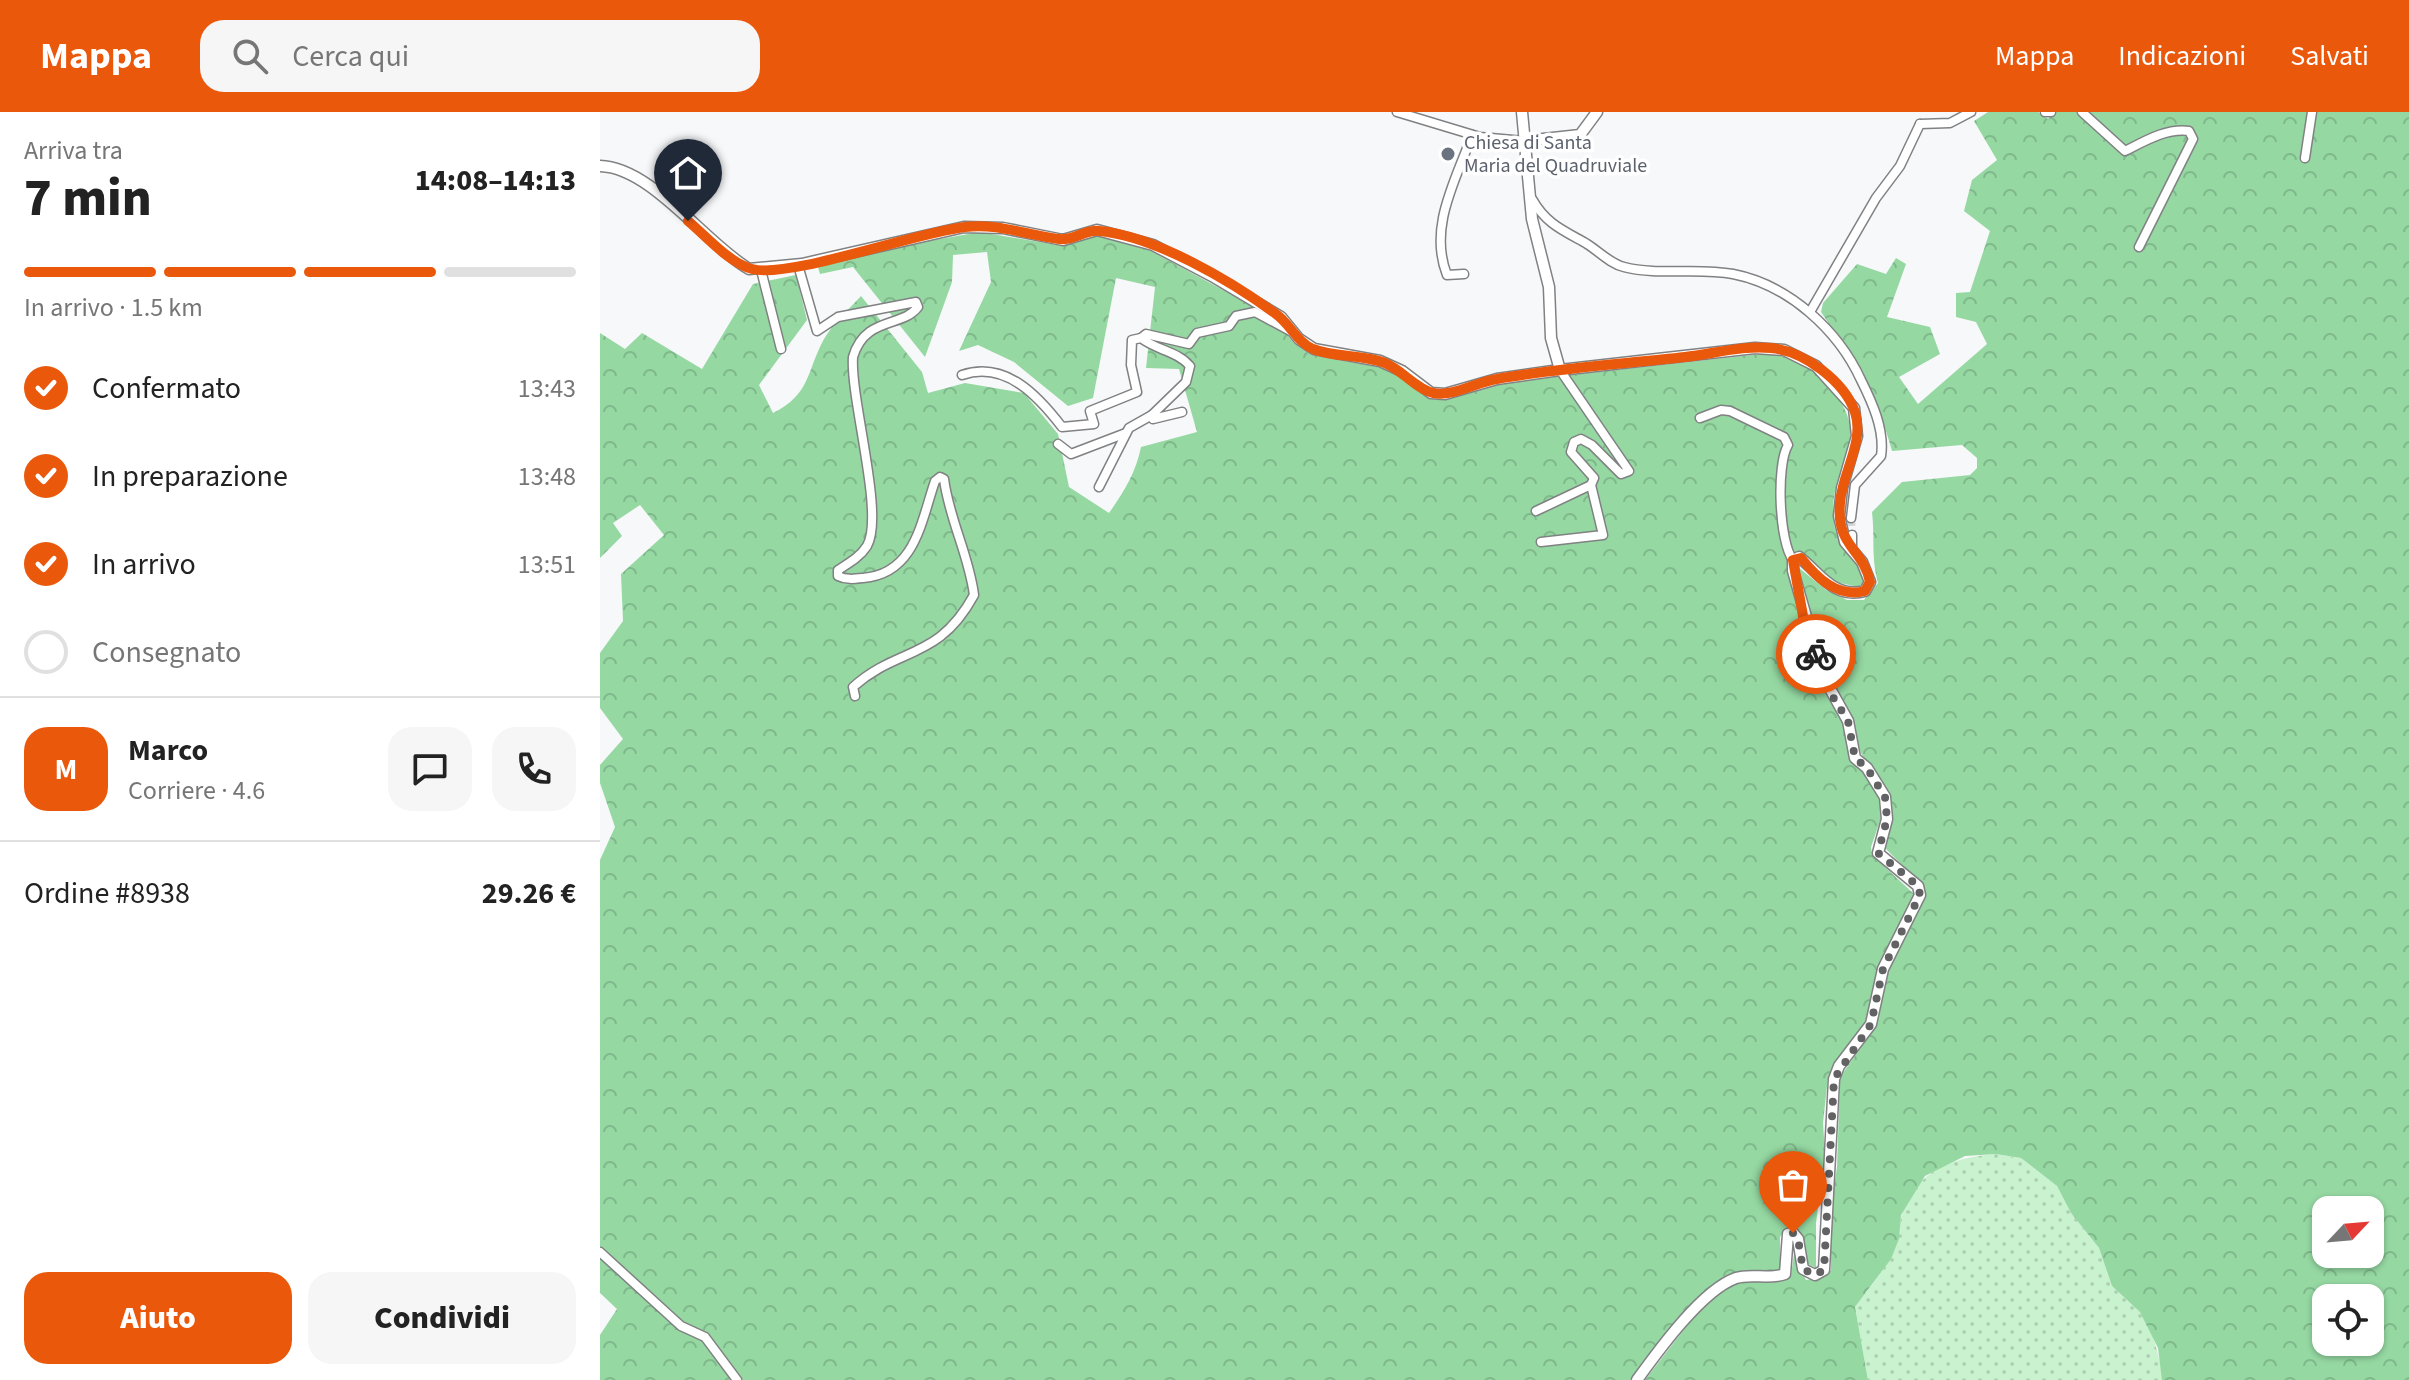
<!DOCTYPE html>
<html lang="it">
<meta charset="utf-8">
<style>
:root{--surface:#fff;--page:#f6f6f6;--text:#222;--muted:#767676;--line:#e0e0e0;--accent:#ea580c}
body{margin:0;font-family:"Source Sans 3",sans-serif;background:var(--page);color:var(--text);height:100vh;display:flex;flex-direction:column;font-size:30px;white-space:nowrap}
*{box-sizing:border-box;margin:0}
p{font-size:26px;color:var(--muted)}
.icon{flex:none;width:44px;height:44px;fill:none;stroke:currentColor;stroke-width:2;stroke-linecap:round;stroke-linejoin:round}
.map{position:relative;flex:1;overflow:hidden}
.details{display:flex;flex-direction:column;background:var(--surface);width:600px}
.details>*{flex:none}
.needle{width:52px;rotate:64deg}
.tools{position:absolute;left:1712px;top:1084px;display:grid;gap:16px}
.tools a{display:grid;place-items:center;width:72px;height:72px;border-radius:16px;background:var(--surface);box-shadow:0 2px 6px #0004;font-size:40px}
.pin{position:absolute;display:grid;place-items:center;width:68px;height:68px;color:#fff;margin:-82px -34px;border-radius:50% 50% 50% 0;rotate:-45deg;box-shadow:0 0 8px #0007}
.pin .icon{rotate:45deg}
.courier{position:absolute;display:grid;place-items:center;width:80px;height:80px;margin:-40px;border:6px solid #ea580c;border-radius:50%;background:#fff;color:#222;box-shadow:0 2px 10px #0007}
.overview em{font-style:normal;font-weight:800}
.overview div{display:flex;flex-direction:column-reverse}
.overview{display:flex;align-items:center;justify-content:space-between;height:136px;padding:0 24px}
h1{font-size:52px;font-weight:800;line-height:60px}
.bar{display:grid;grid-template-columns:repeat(4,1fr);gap:12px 8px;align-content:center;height:96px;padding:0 24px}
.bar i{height:10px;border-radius:6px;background:var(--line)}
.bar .active{background:var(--accent)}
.bar p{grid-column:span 4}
.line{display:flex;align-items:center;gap:20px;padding:0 24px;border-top:2px solid var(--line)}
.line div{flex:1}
.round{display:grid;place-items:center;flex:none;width:84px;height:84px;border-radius:24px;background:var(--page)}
ol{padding:0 24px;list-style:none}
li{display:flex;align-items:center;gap:24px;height:88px}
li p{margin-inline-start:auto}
li .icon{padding:8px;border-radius:50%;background:var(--accent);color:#fff;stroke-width:4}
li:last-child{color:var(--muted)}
li i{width:44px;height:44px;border:4px solid var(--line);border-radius:50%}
.cta{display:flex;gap:16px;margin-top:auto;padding:16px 24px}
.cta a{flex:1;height:92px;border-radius:24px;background:var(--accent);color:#fff;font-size:32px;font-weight:800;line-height:92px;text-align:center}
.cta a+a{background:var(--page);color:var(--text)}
header{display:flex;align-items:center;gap:48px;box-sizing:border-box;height:112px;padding:0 40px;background:var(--accent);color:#fff}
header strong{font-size:38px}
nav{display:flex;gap:44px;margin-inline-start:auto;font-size:28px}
.search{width:560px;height:72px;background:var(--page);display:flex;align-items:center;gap:20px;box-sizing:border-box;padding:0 28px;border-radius:24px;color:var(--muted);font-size:30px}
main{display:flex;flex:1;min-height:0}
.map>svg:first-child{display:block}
</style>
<header>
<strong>Mappa</strong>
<div class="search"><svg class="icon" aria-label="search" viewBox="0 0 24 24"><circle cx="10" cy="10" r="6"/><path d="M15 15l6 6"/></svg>Cerca qui</div>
<nav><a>Mappa</a><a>Indicazioni</a><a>Salvati</a></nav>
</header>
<main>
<section class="details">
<div class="overview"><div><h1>7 min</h1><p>Arriva tra</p></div><em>14:08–14:13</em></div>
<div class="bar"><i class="active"></i><i class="active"></i><i class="active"></i><i></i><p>In arrivo · 1.5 km</p></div>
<ol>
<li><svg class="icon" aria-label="check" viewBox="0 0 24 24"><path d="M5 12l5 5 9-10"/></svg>Confermato<p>13:43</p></li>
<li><svg class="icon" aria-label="check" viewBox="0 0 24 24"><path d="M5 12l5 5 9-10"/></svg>In preparazione<p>13:48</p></li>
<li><svg class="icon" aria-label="check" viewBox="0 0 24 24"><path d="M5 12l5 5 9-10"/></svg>In arrivo<p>13:51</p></li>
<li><i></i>Consegnato</li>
</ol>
<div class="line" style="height:144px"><b class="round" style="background:var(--accent);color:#fff">M</b><div><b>Marco</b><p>Corriere · 4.6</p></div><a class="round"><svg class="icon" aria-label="chat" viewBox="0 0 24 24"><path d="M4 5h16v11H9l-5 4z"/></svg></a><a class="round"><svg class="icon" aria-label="phone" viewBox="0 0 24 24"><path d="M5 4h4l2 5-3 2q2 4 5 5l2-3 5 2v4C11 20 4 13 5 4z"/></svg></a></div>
<div class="line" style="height:104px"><div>Ordine #8938</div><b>29.26 €</b></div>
<div class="cta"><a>Aiuto</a><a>Condividi</a></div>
</section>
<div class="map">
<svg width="1809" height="1268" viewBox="0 0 1809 1268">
<defs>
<pattern id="grass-dots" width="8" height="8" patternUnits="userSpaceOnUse" patternTransform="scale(2)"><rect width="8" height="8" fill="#c9f2cf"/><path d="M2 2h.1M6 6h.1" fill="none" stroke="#acceb1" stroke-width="1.8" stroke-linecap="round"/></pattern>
<pattern id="forest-crowns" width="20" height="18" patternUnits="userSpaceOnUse" patternTransform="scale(2)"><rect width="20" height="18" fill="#95d8a2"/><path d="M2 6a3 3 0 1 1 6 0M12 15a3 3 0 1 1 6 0" fill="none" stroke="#7fb88b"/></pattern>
</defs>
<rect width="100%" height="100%" fill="#f7f8fa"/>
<path fill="url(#grass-dots)" d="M1396,1042L1421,1046L1457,1074L1471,1101L1499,1136L1512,1174L1540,1200L1551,1217L1562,1257V1268H1268L1255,1195C1270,1175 1287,1156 1297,1132C1301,1123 1298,1112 1302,1102C1316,1058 1354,1045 1396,1042Z"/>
<g fill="url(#forest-crowns)" fill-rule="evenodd">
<path d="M1388,0H1438L1448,7L1455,0H1809V1268H1562L1558,1236L1540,1200L1512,1174L1499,1136L1471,1101L1457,1074L1421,1046L1396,1042L1365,1044L1325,1064L1301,1103L1299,1127L1291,1147L1255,1195L1268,1268H1045L1092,1207L1125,1176L1134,1171L1191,1164L1194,1142L1206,1168L1225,1165L1231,1158V1095L1237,1055L1240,965L1274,917L1288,858L1313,810L1324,775L1285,736L1288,682L1261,641L1248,596L1232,573L1198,455L1226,478L1247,488H1264L1278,471C1271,444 1275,428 1272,400L1302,370L1370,363L1377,356V346L1362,333L1292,339C1277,282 1254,249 1221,200L1223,191L1257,152L1286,162L1296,146L1306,152L1287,205L1330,215L1340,242L1299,265L1318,292L1387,232L1376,210L1356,205V181L1370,180L1390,119L1364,99L1372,68L1397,48L1374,9ZM1726,1098H1770V1142H1726ZM1726,1186H1770V1230H1726Z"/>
<path d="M380,120L463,134L497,124L551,139L649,192L676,210L695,232L711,243L778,255L799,264L829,287L846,288L898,273L962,264L1170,241C1193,246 1212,256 1228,273C1279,331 1226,350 1234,411C1237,435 1258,447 1265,469L1259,475L1235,470L1199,440L1188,445V460L1221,575L1243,610L1250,649L1263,660L1280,686L1281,706L1271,735L1272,743L1314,782L1278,855L1266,909L1234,951L1228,965L1223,1011L1225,1042L1216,1111V1156L1206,1151L1200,1119L1193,1115L1185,1117L1180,1125V1158C1164,1160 1146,1155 1130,1162C1095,1177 1052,1238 1030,1268H0V1223L17,1197L0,1181V748L15,715L0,671V653L23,627L0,596V541L23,509L21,462L64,423L40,393L13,411L22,424L0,446V221L25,237L42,221L102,257L153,172L196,163L207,208L159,273L173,301C211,282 206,260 224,227C233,211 248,198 261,184L322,260L328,281L365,271L424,281L458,322L469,375L509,401C524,380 536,360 541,335L597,320L579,257L546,256L555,175L516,166L493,286L468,294L414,250L378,233L359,239L391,170L387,140L353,143L352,170L325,245L253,155L220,162L218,155L300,134Z"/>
</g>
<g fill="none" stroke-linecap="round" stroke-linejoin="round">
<polyline stroke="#d5d6d7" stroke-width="8" stroke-dasharray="8 4" stroke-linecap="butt" points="1251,406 1252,423"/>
<g stroke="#808183" stroke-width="11">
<g id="minor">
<polyline points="797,0 880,25 924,29"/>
<polyline points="1445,0 1451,0"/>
<path d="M1482,0L1525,39C1545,29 1566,16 1589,19L1593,27L1539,135"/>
<polyline points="1320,12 1350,11 1371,0"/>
<polyline points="1705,46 1712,0"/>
<path d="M932,87C945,110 960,117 982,129C996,136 1008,151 1024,155C1059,164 1097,155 1133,162C1189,173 1238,218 1261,268C1272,290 1285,318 1281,344L1255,373L1251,406"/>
<path d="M198,153L217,219L238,205L316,190L318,195C302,216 265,204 253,245C250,287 285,403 267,434C260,445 249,451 238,458V464C246,468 254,467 263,466C315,462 321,410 335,369L340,365L344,367C349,407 369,443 374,483C338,549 299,534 253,575L255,584"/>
<polyline points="161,158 181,237"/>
<path d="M864,162L847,163C828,115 856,68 872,23"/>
<polyline points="1210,200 1276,86 1300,54 1320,12"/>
<path d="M362,263C406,248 439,285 462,315L494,312L490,299L537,280L531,253L532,228L541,226"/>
<path d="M582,300L553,307L552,303L586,270L590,254C577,239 556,238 541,226L546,222L589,232L597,221L629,214L636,204L655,200L694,221"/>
<path d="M1100,306L1121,298L1130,299L1184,325L1188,333C1176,353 1179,430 1193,448"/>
<polyline points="458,332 471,342 526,321"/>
<polyline points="499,375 529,316 552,303"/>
<polyline points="936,399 991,373"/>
<polyline points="1252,423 1252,438"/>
<polyline points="941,430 1003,423 991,373 994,366 971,340 974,330 981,327 992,333 1021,362 1029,359 960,258"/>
<polyline points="0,1140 81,1214 105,1225 137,1268"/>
</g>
</g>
<g stroke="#808183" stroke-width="13">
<g id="tertiary">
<polyline points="922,0 932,107 949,175 951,226 960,258"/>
<polyline points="924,29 980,23 997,0"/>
<path d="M0,54C51,55 105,131 149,157L202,152L364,115L403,116L463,128L497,118L553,133L612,164L681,205L699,227L714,237L780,249L802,259L831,281L845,282L897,267L960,258L1155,236L1184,238L1216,254L1254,296L1257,324L1242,376L1239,404L1245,430L1262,450L1270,470L1265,479C1233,487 1220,461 1199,445L1193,448V459L1223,564L1248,609L1255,646L1267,656L1285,685L1287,707L1278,741L1318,774L1320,783L1283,857L1271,912L1239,954L1234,967L1224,1158L1215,1163L1203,1157L1198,1127L1193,1121L1188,1122L1185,1162C1169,1168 1151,1161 1136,1166C1102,1178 1058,1239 1037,1268"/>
</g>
</g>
<use href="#minor" stroke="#fff" stroke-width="8"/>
<use href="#tertiary" stroke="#fff" stroke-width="10"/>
</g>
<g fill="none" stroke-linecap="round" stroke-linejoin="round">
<polyline stroke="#626264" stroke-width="8" stroke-dasharray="0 14.4" points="1193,1121 1198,1127 1203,1157 1215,1163 1224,1158 1234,967 1271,912 1283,857 1320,783 1318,774 1278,741 1287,707 1285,685 1267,656 1255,646 1248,609 1228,577 1216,542"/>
<path stroke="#ea580c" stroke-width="10" d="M88,109C106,124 129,151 152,157C189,167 317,120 365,115C397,111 427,123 459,127C474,129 485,117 500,119C557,125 631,169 676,202C690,212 697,230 713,237C735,246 762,242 785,251C802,258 816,277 833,281C853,285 877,270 897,267C958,256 1022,252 1085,245C1113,242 1143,233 1171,236C1204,239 1244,269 1255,300C1265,330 1242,361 1240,391C1236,435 1263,436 1270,470L1265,479C1237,486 1217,466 1201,446L1193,448L1203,504L1216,542"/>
</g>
<circle fill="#6b7280" stroke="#fff" stroke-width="3" cx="848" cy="42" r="8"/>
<g text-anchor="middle" stroke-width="7" stroke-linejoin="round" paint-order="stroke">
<g font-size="20" fill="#5b616d" stroke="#fff" text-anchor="start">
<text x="864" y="37">Chiesa di Santa<tspan x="864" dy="23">Maria del Quadruviale</tspan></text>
</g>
</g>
</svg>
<div class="tools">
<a><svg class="needle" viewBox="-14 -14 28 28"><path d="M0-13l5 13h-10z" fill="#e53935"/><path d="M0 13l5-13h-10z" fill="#767676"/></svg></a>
<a><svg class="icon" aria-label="locate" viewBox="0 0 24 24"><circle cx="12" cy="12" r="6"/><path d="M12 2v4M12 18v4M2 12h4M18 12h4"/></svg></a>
</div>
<div class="pin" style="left:1193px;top:1121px;background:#ea580c"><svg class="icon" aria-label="bag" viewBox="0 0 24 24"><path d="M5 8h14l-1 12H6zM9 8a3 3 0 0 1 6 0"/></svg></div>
<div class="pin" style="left:88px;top:109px;background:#1f2937"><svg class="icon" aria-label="home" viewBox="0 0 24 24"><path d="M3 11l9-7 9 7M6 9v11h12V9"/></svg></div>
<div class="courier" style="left:1216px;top:542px"><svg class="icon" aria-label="bike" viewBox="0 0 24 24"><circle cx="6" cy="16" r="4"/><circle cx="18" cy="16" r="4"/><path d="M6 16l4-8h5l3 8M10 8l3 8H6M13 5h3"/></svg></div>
</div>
</main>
